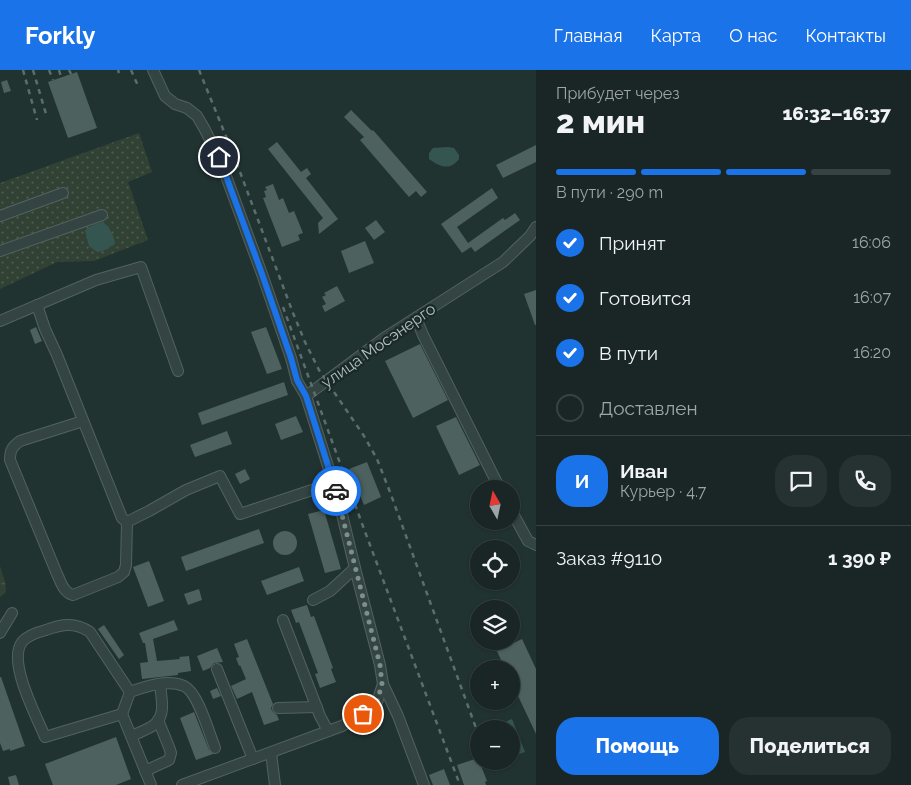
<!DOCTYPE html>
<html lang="ru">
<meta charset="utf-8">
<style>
:root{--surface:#192625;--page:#263232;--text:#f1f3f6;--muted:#9fa5a7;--line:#374342;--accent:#1a73e8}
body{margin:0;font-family:Raleway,sans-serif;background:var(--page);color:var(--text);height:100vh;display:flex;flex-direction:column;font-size:19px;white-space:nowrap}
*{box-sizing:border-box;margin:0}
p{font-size:16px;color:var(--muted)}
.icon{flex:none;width:28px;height:28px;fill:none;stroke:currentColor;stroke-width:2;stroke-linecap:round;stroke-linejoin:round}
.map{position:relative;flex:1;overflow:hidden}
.sheet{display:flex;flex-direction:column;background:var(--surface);width:375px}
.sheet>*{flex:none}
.needle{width:32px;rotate:351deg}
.controls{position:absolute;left:470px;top:410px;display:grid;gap:10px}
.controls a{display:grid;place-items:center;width:50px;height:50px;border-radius:50%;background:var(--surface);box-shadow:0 1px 4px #0004,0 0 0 1px var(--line);font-size:25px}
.pin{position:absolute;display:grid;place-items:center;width:42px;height:42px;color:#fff;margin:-21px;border:2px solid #fff;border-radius:50%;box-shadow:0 1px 5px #0007}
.courier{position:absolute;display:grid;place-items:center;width:50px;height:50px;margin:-25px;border:4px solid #1a73e8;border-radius:50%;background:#fff;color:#222;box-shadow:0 1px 6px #0007}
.headline em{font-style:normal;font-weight:800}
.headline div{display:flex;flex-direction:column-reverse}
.headline{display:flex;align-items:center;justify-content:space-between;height:85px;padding:0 20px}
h1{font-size:32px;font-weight:800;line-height:38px}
.bar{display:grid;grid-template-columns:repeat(4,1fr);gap:8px 5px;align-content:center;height:60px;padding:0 20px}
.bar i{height:6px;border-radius:4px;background:var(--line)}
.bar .active{background:var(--accent)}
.bar p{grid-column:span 4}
.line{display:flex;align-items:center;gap:12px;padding:0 20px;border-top:1px solid var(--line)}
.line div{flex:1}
.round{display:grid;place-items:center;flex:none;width:52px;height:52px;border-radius:20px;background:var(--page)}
ol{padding:0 20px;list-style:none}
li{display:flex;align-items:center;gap:15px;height:55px}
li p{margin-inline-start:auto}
li .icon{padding:5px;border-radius:50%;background:var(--accent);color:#fff;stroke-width:4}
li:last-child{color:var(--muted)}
li i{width:28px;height:28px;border:2px solid var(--line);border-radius:50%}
.cta{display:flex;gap:10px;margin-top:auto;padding:10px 20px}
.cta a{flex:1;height:58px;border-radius:20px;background:var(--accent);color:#fff;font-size:20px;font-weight:800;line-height:58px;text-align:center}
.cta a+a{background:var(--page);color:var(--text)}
header{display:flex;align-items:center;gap:30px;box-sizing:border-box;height:70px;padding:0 25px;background:var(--accent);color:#fff}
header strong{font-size:24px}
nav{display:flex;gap:28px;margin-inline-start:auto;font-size:18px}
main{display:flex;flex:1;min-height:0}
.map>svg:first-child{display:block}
</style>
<header>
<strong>Forkly</strong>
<nav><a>Главная</a><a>Карта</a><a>О нас</a><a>Контакты</a></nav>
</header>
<main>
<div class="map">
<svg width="536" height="715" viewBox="0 0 536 715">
<defs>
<pattern id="wetland-marsh" width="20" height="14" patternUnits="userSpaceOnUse" patternTransform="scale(1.25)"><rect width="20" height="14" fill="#314234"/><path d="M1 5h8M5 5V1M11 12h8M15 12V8" fill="none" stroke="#4c5c50"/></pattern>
<pattern id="garden-dots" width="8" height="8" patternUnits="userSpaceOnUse" patternTransform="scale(1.25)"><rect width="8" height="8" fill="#314234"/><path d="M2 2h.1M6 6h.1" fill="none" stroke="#4c5c50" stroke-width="1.8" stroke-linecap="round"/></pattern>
</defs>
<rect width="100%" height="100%" fill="#213331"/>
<polygon fill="url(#wetland-marsh)" points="0,496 5,512 6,522 0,527"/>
<polygon fill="url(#garden-dots)" points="139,63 152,102 128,112 148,170 94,191 57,192 0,219 0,113"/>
<g fill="#355551">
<path d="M448,77L454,78L459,85V89C450,101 440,97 429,89V83L433,78Z"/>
<path d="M103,152C110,158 114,165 115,174L103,181L97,182L89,176L85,161C87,157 97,153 103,152Z"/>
<polygon points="512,649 525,682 511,687 511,659 498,659 497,655 502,653 503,654 507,653 507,651"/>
</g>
<g fill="#4d625f">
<polygon points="77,2 97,58 68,68 48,12"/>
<polygon points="7,10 11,21 4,23 1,12"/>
<polygon points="351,40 372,61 373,60 427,122 421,127 416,121 409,127 360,70 364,67 344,47"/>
<polygon points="277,72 301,102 307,98 311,104 306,108 338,149 319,164 318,153 323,148 268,79"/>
<polygon points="536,75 536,92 503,108 496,95"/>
<polygon points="273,114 279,130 283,128 289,143 294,141 303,163 298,165 300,170 282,177 263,128 266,127 264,121 267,120 265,117"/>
<polygon points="492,118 498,128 457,157 468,173 503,148 505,150 515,143 520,150 475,182 471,177 462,183 441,154"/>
<polygon points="376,150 385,162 374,170 365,158"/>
<polygon points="365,171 374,193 349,203 341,181"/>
<polygon points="337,216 345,231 325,242 322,236 326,234 322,227 326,225 324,223"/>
<polygon points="536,220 536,255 535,255 524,224"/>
<polygon points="36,257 42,271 35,274 30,260"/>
<polygon points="266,257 282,299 267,304 251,262"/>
<polygon points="420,274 448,330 413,348 385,291"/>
<polygon points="284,312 288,325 202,355 198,343"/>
<polygon points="296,346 303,362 281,370 275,354"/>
<polygon points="456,347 480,395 459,405 436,356"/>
<polygon points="227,361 232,374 195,387 190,375"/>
<polygon points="367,392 381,427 364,435 349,399"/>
<polygon points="245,399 250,409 240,414 235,404"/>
<polygon points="324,440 341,499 325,503 308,444"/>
<polygon points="259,459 264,473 186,501 181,487"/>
<circle cx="285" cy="473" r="12"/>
<polygon points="149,491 164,531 148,537 133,497"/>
<polygon points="299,497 304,511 267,525 261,511"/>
<polygon points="199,519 202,530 188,535 184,524"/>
<polygon points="307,535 311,547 314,546 333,598 331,599 336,612 320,618 315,604 318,603 299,552 296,553 291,540"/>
<polygon points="174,550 178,560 153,569 157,591 180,589 179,587 189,586 191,601 178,603 178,605 142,609 140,593 148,592 145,573 143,573 139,563"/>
<polygon points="104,555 124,585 119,589 98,559"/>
<polygon points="247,569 273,634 271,638 272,641 277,645 279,650 264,655 252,622 237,629 231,616 246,609 240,595 239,596 236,588 239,587 234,574"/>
<polygon points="522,569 536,599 536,664 511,611 511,599 505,599 497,581"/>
<polygon points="217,578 223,592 214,593 210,598 203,601 197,586"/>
<polygon points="0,607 1,607 25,676 10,681 10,679 3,681 0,673"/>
<polygon points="217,618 221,626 213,629 210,621"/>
<polygon points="194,642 209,680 213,684 196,690 180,648"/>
<polygon points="116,667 131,709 116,715 53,715 45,694"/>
<polygon points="478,688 487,711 485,712 486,715 464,715 457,695"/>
<polygon points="444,699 450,715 433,715 429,705"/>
<polygon points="16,705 19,715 10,715 8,707"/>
</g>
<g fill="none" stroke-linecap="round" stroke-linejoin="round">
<g stroke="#526260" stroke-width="12">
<g id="minor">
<polyline points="153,0 165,26 175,34 187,38 197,46 204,58 219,87 262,204 291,288 297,311 306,326 338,428 355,498 380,595 383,614 377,632 363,644 342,656 182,715"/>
<polyline points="0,146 63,123"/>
<polyline points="0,181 102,145"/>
<path d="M37,235L45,259L57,285L122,448L127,452L126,495L124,502L118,507L73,525C63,522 61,512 57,504L10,390C10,380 12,377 20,371L83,351"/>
<polyline points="416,248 423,265 500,419"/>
<polyline points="0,251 96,210 141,197 178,301"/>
<polyline points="306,326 384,268 503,192 530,166 536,157"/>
<polyline points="511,440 528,471 536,475"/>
<polyline points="127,452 149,441 186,420 220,406 240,444 333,413"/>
<polyline points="313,530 330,521 355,498"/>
<polyline points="283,550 320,646 328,661"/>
<polyline points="0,563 12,543"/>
<polyline points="217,599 253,689"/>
<polyline points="383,614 398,646 424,715"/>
<path d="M130,622L90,562C75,552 62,554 46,560C38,562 27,566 22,572C7,592 37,647 45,667L122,644L130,622C146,616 168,609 184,616C198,622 209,663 215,678"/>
<polyline points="278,638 317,637"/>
<polyline points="122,644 151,715"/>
<path d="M131,666C138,663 152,658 156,653C166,643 161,627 160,614"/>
<polyline points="271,683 275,715"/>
<polyline points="145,701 169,690 171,683 169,677 158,650"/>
</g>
</g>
<use href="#minor" stroke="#344442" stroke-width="10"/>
<g stroke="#5b6e6b" stroke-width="2.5" stroke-dasharray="5 5" stroke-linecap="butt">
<polyline points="23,0 37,50"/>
<polyline points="33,0 46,44"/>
<polyline points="49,0 53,10"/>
<polyline points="59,0 61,7"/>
<polyline points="69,0 71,4"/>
<polyline points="118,0 119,3"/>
<polyline points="131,0 139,18"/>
<polyline points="199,0 234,86 293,243 305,272 319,300 364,366 377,389 390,422 476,658"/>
<polyline points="283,237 364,459 460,715"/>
</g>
</g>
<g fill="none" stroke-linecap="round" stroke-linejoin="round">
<polyline stroke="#7d8f8d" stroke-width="5" stroke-dasharray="0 9" points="336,421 380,595 382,614 377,632 363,644"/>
<polyline stroke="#1a73e8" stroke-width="6" points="219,87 262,204 291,288 297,310 306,326 336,421"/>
</g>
<g text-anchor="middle" stroke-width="4.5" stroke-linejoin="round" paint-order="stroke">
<g font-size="16" fill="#afc1bf" stroke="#1a2927">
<text transform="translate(378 275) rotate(-35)" y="6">улица Мосэнерго</text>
</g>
</g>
</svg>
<div class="controls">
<a><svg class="needle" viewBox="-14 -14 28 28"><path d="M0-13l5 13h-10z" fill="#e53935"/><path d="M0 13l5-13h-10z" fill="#9fa5a7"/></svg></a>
<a><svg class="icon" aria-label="locate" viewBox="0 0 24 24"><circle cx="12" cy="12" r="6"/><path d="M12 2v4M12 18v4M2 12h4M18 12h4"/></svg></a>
<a><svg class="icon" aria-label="layers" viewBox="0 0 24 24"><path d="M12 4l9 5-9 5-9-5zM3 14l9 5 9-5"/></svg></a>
<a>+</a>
<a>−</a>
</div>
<div class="pin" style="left:363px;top:644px;background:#ea580c"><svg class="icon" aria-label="bag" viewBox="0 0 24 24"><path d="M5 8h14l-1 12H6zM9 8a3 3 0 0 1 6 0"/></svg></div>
<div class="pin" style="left:219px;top:87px;background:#1f2937"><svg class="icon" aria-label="home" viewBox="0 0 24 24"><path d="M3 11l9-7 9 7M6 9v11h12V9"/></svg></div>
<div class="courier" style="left:336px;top:421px"><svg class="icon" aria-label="car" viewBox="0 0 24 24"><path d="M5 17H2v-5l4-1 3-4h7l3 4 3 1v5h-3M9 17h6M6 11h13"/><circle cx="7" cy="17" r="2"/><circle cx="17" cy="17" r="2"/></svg></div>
</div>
<section class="sheet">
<div class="headline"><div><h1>2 мин</h1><p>Прибудет через</p></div><em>16:32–16:37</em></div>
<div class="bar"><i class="active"></i><i class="active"></i><i class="active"></i><i></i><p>В пути · 290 m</p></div>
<ol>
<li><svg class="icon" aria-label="check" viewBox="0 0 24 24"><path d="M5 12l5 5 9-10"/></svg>Принят<p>16:06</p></li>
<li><svg class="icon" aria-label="check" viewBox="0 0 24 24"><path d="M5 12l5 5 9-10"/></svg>Готовится<p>16:07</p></li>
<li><svg class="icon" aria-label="check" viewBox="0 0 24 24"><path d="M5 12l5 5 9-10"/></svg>В пути<p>16:20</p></li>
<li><i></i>Доставлен</li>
</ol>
<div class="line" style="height:90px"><b class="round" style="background:var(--accent);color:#fff">И</b><div><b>Иван</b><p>Курьер · 4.7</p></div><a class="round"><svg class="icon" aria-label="chat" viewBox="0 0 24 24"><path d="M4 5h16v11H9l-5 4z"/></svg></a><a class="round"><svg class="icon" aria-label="phone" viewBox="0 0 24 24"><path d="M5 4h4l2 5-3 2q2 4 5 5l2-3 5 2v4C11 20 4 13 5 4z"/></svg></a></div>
<div class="line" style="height:65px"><div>Заказ #9110</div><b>1 390 ₽</b></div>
<div class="cta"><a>Помощь</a><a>Поделиться</a></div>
</section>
</main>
